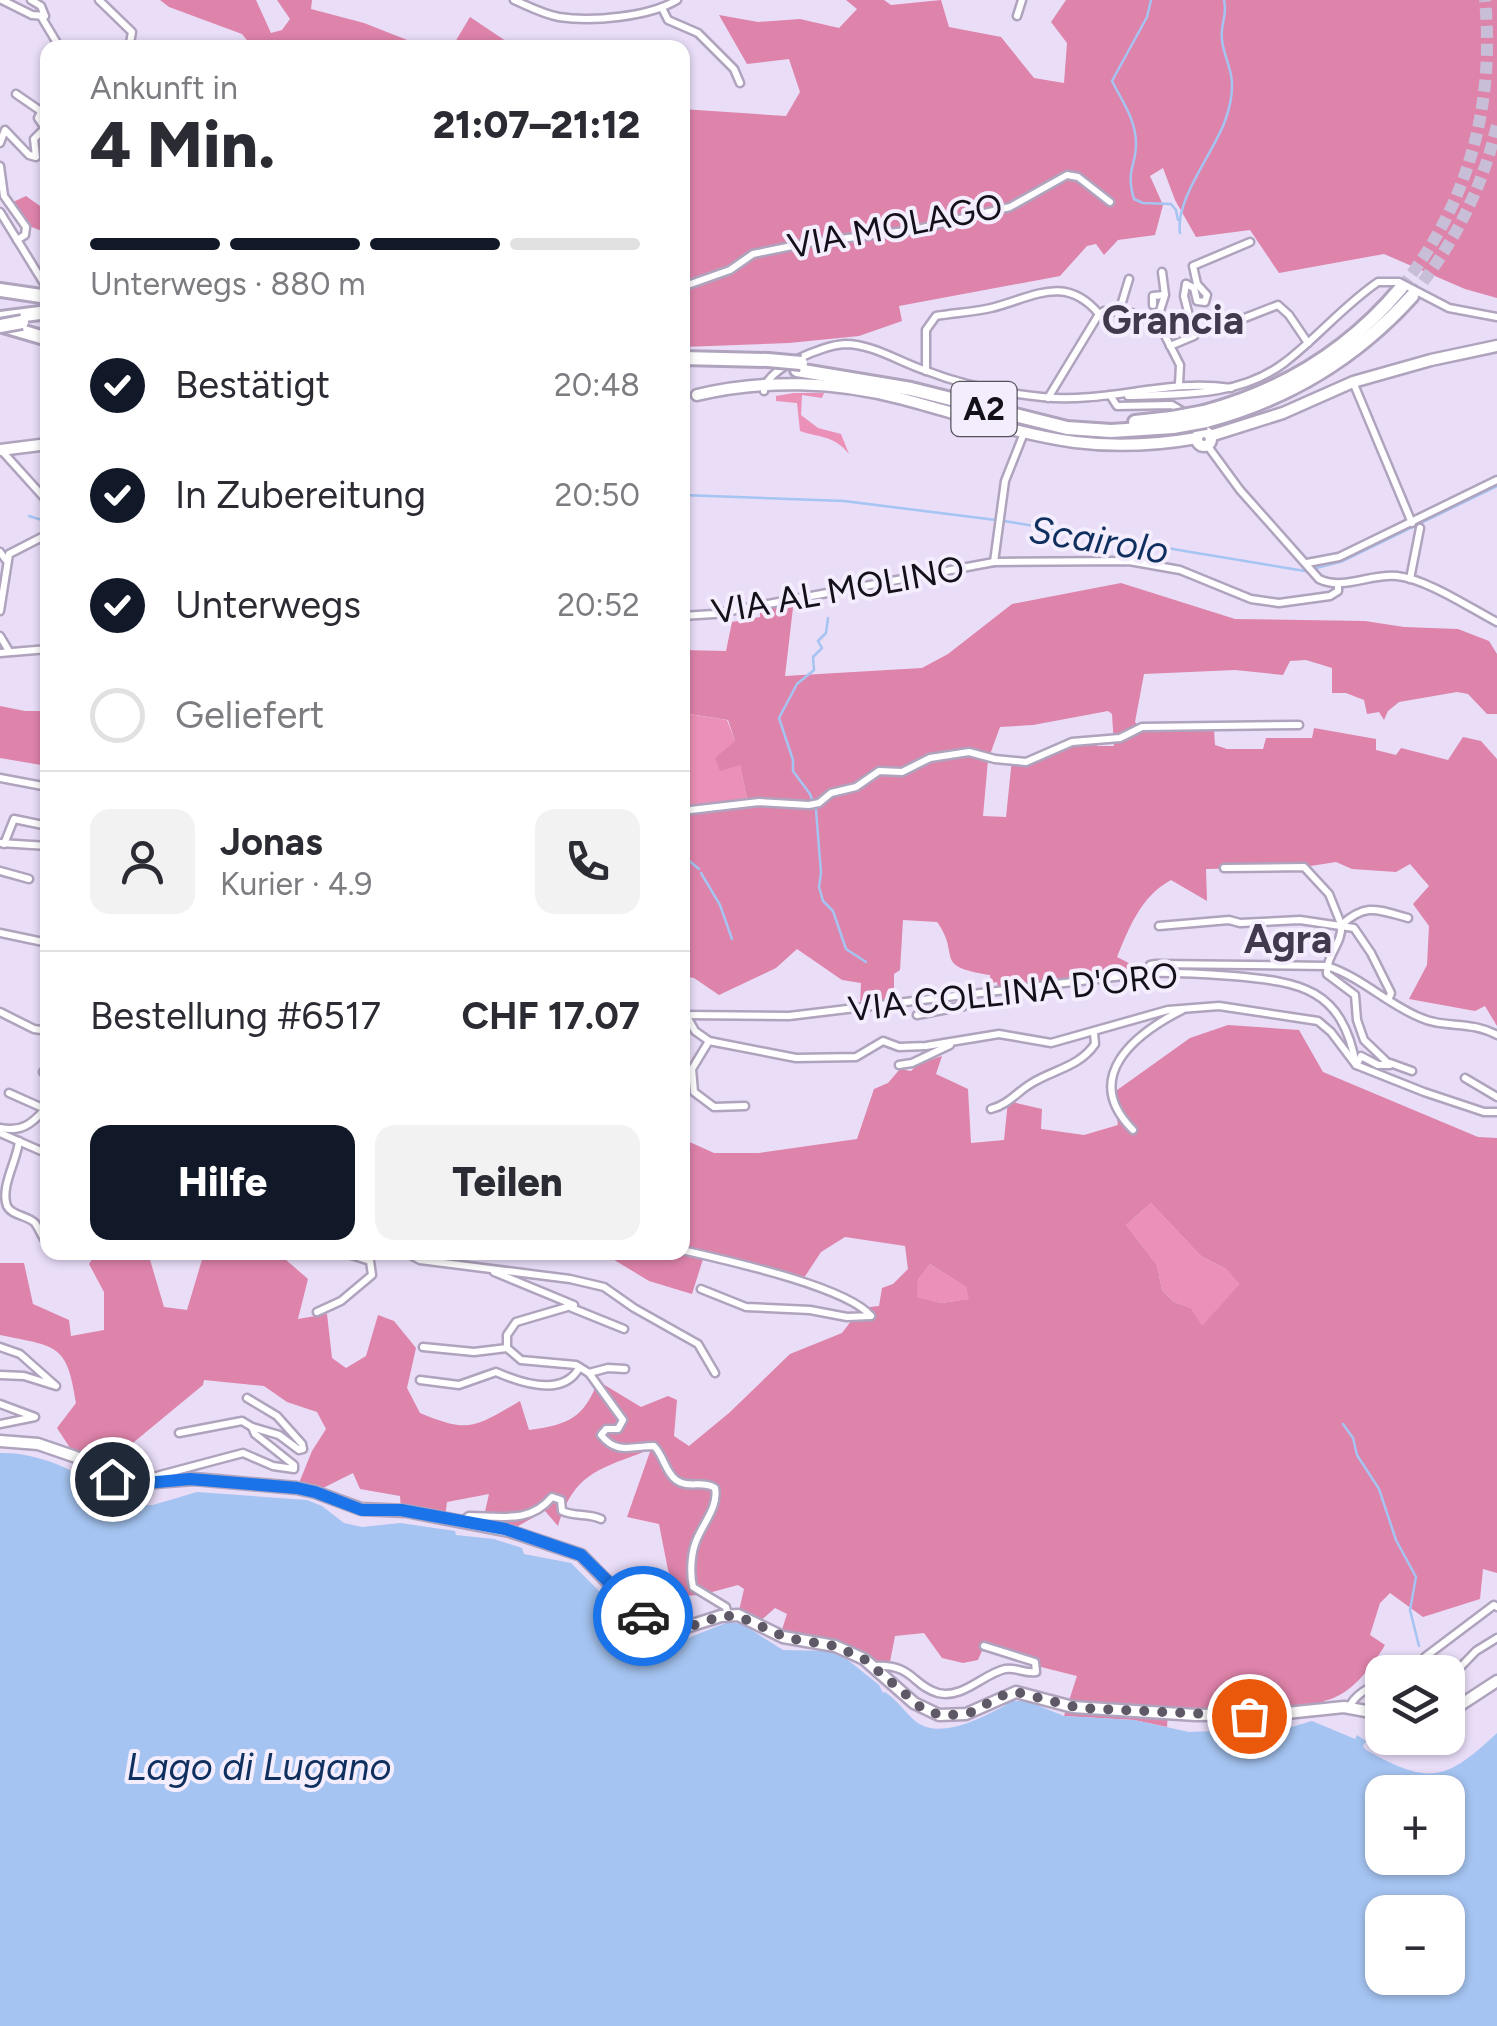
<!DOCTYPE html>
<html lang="de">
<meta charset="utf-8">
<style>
:root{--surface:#fff;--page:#f2f2f3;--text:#2b2b33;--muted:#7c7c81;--line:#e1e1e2;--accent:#111827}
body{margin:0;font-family:Figtree,sans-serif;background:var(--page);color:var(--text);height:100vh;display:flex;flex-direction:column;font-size:38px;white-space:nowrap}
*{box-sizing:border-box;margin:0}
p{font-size:32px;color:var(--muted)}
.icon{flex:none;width:55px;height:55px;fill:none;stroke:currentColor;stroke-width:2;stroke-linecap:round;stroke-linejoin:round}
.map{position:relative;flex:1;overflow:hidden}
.side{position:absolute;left:40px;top:40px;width:650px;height:1220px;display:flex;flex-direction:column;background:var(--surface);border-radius:20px;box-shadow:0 2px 8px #0004}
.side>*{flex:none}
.buttons{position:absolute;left:1365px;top:1655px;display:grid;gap:20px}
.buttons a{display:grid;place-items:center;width:100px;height:100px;border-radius:20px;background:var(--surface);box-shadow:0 2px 8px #0004;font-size:50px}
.pin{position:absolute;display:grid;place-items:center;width:85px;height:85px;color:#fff;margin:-42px;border:5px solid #fff;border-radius:50%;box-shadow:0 2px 10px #0007}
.courier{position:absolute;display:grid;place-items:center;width:100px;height:100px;margin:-50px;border:8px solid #1a73e8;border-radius:50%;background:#fff;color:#222;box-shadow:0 2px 12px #0007}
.head em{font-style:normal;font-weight:800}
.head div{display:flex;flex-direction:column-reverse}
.head{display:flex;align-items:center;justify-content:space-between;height:170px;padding:0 50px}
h1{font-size:65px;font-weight:800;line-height:75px}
.bar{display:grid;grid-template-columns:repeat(4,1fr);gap:15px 10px;align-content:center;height:120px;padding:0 50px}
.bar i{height:12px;border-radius:8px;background:var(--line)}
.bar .active{background:var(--accent)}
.bar p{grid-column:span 4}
.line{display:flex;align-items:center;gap:25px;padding:0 50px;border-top:2px solid var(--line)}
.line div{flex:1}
.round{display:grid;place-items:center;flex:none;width:105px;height:105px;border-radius:20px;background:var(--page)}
ol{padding:0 50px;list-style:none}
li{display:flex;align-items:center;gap:30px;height:110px}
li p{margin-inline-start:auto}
li .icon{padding:10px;border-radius:50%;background:var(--accent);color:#fff;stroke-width:4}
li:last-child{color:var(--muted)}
li i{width:55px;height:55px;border:5px solid var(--line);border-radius:50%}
.action{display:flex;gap:20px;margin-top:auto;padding:20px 50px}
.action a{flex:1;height:115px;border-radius:20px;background:var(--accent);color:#fff;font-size:40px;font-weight:800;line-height:115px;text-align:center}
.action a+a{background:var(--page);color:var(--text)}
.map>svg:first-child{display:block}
</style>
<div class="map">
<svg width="1497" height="2026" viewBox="0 0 1497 2026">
<rect width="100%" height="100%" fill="#e9ddf8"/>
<g fill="#eb90b6">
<path d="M794,393H824L822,398L802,395L801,415L818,428L841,434L849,454C834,435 820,438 800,431L797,403L776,401V396Z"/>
<polygon points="682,713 727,720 735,741 748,803 683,811"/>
<polygon points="1151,1203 1201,1256 1226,1269 1241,1284 1202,1327 1191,1308 1174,1302 1162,1290 1157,1265 1126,1225"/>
<polygon points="930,1264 966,1287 970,1299 941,1303 916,1297 918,1280"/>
</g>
<g fill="#de83aa" fill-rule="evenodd">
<polygon points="160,0 256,0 271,33 282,30 290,19 277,0 312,0 311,9 364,23 425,47 266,47 250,44 242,34 169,7"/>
<polygon points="846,0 884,0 891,5 941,0 949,27 1001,37 1034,78 1064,83 1067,43 1051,22 1066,0 1497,0 1497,298 1465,289 1384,254 1279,273 1250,230 1196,237 1175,200 1163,168 1150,176 1163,205 1155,235 1118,240 1104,255 1096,244 1087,246 1060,276 899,306 902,321 859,336 789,343 683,347 682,109 786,116 800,92 789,59 747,64 719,15 758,22 800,19 839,28 857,9"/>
<polygon points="470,17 515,47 452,47"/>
<polygon points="26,196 47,211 47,244 42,231 29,226 11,203"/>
<path d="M1121,583L1235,619L1365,621L1404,627L1458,629L1489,641L1497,654V714H1487L1468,694L1457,692L1399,702L1388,711L1384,720L1379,712L1367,714L1364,700L1346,693H1332V668L1306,660L1290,661L1283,675L1235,670L1144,674L1135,722L1142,730L1214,729L1215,745L1227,749H1263L1266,738H1312L1314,728L1376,739V750L1396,755L1401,748L1448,760L1463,737L1481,741L1497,759V1026L1485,1006L1475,1011L1409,999L1427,965L1429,926L1413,904L1429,886L1410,864L1396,872L1352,869L1336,862L1304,867L1206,869L1207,901L1171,880C1141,896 1129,928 1117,957L1148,973L998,988L997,982L991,983L990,975C931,966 962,956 937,922L903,920L900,970L894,974V1000L860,1005L861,983L842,980L797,949L776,968L719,995L694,978L683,976L682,811L748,803L740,765L720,771L715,758L735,741L728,720L683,713V650L726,651L732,622L760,617V605L794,599L785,676L922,668L948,654L1012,604ZM1108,711L1112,714L1114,746H1097V738C1070,743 1035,763 1012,759L1006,817L983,816L988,760L1000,727L1033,725Z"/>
<polygon points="0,706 25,711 47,711 47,766 0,758"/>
<path d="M1228,1025L1299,1030L1323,1072L1478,1137L1497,1138V1573L1483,1569L1480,1599L1423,1617L1390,1593L1380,1603L1370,1635L1385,1645C1372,1667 1350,1696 1324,1701L1323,1709L1168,1714L1167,1727L1134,1720L1064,1716L1077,1676L1037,1666L984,1646L978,1660L963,1663L942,1658L924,1633L895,1636L889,1667L780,1636L787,1614L775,1608L758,1623L738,1615L744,1589L738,1585L701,1595L680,1596L668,1570L659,1524L627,1517L651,1449C602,1469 575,1470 558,1526L545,1511L509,1531L482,1525L489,1494L447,1502L445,1518L401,1510L400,1496L360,1489L353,1473L323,1488L322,1494L297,1488L312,1451L326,1429L317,1412L287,1402L264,1386L204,1380L203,1385L134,1442L107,1475L76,1457L57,1428L76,1403C67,1342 56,1347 0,1335V1263H24L33,1304L69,1320L71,1336L104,1330V1292L89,1264L96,1253H148L164,1307L187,1310L204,1253H278L308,1279L298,1319L327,1314L332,1358L346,1368L366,1356L378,1315L394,1321L416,1348L407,1388L420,1413C470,1434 475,1427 520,1401L529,1430C568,1425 584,1418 598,1381L641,1407L668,1396L677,1400L674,1436L689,1446L729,1413L790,1354L842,1333L861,1308L879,1306L882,1288L893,1284L908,1269L905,1246L845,1237L821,1252L802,1281L704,1256L692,1294L649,1281L611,1258L612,1253L682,1252L683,1139L714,1153H759L857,1139L874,1089L888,1083L900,1069L911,1071L918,1064L942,1056L936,1074L968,1089L971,1143L1004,1140L1008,1101L1042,1109L1041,1129L1084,1135L1118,1125L1113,1093L1190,1038ZM1151,1203L1201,1256L1226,1269L1240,1284L1202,1326L1191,1308L1174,1302L1162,1290L1157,1265L1126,1225ZM930,1264L966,1287L969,1299L941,1303L917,1297L918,1280Z"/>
</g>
<path fill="#a5c4f1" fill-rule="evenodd" d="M0,1453C33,1452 66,1466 94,1483L92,1488L132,1506L153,1505L197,1492L307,1500L322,1506L344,1523L362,1527L400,1523L455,1531L456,1535L494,1539L522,1548L524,1554L571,1563L615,1607L644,1630L683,1640L728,1622L742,1624L783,1650L829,1651L848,1660L879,1685L883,1693L885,1692C897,1700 904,1711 914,1720C939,1742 983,1717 1006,1705L1007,1701H1027L1064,1716L1134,1720L1189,1732L1288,1728L1312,1721L1355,1739L1357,1735L1366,1741L1363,1746L1366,1750C1429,1785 1445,1782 1497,1733V2026H0ZM1382,1792H1448V1858H1382ZM1382,1912H1448V1978H1382Z"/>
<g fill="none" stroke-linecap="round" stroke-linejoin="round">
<g stroke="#a5c4f1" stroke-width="2.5">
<path d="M1151,0L1147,17L1112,81C1122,101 1135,118 1136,142C1137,165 1125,169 1134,199L1143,203L1171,204L1176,210L1178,220"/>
<path d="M1180,233C1175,199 1213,154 1225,121C1230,107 1234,90 1231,75C1228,60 1220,45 1222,30C1223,18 1227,13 1224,0"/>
<polyline points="682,495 844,501 1004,521 1305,571 1343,561 1497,486"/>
<polyline points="29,516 48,522"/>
<polyline points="828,618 826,633 818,641 822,648 813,657 814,670 797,684 779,718 793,760 793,771 810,794 816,810 821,873 819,887 823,901 833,911 846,949 866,962"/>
<polyline points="682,855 699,869"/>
<polyline points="701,873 720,905 732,939"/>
<polyline points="1343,1424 1353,1438 1357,1455 1379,1489 1396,1540 1416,1577 1410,1610 1419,1646"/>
</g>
<g stroke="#c9bed7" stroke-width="12" stroke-dasharray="12 6" stroke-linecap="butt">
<path d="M1401,288C1468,204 1495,107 1485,0"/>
<path d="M1412,296C1453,245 1482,190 1497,125"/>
</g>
<g stroke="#afa3bd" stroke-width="11">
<g id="minor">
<polyline points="2,0 32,15 45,16 41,6 31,0"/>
<polyline points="99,0 132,32 130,43 136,48"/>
<path d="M514,0C528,6 543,14 559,17C592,22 649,17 677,0"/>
<polyline points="662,8 668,20 698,33 734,69 740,83"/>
<polyline points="1017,16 1022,0"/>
<polyline points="42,18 60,48"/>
<polyline points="16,94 48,116"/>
<polyline points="0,143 5,130 29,155 36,157 34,139 45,128 38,118 41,112"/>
<polyline points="0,166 4,196 26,227 25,235 17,240"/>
<polyline points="0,212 48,290"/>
<polyline points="1162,272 1165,295 1157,320 1180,365 1179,384"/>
<polyline points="1186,284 1194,288 1197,301 1205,302 1207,295 1197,284 1193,266 1250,242"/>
<polyline points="682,287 730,270 753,254 807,243 914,230 1010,207 1067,175 1078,177 1110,202"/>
<polyline points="1153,305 1153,296 1164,295"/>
<polyline points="1119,312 1132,313"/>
<polyline points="1099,314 1104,311 1119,312 1129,279"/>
<polyline points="1224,326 1278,305 1289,315 1308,343"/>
<polyline points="1170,346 1194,336 1184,296 1186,284"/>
<path d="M926,371V330L936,316C954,313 973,312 991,308C1032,298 1065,273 1099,314"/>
<polyline points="1353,382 1412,523"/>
<path d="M764,391C766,368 823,345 845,344C872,344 898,361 924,370C962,385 1002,393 1042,397C1107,404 1167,378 1231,388"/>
<polyline points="1110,395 1117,406 1172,405 1185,413"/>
<path d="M1128,396C1181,394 1239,397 1284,363C1317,338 1344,305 1378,282H1399L1449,308L1497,317"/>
<polyline points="1048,398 1099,314"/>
<path d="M1207,445L1240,490L1319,579C1343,591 1371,573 1397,576C1427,579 1470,608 1497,622"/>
<polyline points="2,451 48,502"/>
<polyline points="0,552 6,560"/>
<polyline points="994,562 1005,481 1024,433"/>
<polyline points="1307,563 1339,557 1497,480"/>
<polyline points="1410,579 1420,528"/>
<polyline points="0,611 9,554 48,534"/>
<polyline points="682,616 714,614 994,562 1129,561 1180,570 1251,599 1279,603 1330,596 1338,591 1338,584"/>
<polyline points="0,636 9,651"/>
<polyline points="0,653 48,649"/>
<polyline points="0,778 48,787"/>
<polyline points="682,811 759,802 809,805 819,803 831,793 856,787 879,771 902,772 930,758 969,752 995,759 1026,762 1072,742 1120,738 1142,727 1299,725"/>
<polyline points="0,843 48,846"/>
<polyline points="4,844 14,819 48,826"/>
<polyline points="1224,868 1304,867 1329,894 1341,924"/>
<polyline points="0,871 29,879"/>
<path d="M1341,925C1343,943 1326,955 1327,974L1355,995L1357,1020L1364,1040L1390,1065H1378L1361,1056L1357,1064"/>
<path d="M1341,925C1367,902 1378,910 1408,918"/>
<polyline points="1159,926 1229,920 1240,923 1300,920 1354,928 1371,953 1391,993 1389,998"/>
<polyline points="0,933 48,943"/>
<path d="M1148,973L1150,965L1156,964L1327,966C1361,977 1386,1003 1419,1017C1444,1029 1470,1020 1497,1035"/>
<polyline points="0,1012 34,1029 48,1031"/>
<path d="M684,1015L789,1016L1148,973C1177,972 1205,974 1233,976C1301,982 1342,988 1356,1065"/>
<polyline points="686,1015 695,1031 709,1041 796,1058 856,1057 883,1041 899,1047 926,1046 999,1034 1051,1043 1168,1010 1219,1006 1318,1021 1331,1032 1356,1065 1424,1092 1484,1112 1497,1112"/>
<polyline points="917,1015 964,1006 965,995"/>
<polyline points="709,1041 692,1069 694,1092 714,1107 745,1106"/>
<polyline points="1390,1063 1412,1071"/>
<polyline points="899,1065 912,1063 950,1045"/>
<polyline points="43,1072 48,1076"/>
<polyline points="1465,1078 1497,1097"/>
<path d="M991,1109C1008,1105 1018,1091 1032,1083C1055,1069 1079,1067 1095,1044L1094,1033"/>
<path d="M0,1128C21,1132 31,1125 45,1109L9,1093"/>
<path d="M1133,1130C1081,1078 1133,1035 1182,1010"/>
<polyline points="0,1133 48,1154"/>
<path d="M19,1141C17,1161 0,1187 7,1206C12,1216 27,1215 35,1223C40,1230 42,1238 48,1244"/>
<path d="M682,1250C725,1260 846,1286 871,1316L847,1317L810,1310L746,1307L701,1289"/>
<polyline points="405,1252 420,1260 570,1279 604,1287 634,1308 698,1344 715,1373"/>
<polyline points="494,1272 574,1305 516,1322 507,1335 507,1348 521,1360 576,1365 589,1373"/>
<polyline points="572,1308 624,1329"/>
<polyline points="317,1312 341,1301 372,1275 370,1261 342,1252"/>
<polyline points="0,1347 20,1354 56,1386 24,1376 0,1375"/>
<polyline points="423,1347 474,1352 507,1348"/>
<path d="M625,1369L608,1368L589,1373L623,1420L618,1429H606L601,1435C617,1455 632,1446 654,1446C664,1456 665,1472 676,1480C688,1489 703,1480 715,1488C719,1508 701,1525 695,1544C691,1556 690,1574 693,1587L726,1607L728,1615"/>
<path d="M420,1380L459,1385L496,1372C521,1383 563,1397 579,1368"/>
<polyline points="0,1404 35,1417 0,1424"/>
<polyline points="179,1433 242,1421 252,1427"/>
<polyline points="116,1479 119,1476 136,1479 149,1478 243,1453 273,1466 294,1469 294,1465 255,1434 252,1427 279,1435 299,1450 303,1449 302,1444 277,1416 247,1398"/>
<path d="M462,1521L469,1516C500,1516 530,1524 552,1497L561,1500L562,1511C576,1517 588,1513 601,1519"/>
<path d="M874,1666C914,1664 911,1685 938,1693C963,1699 983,1674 1005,1669C1016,1667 1026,1674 1036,1672L1035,1662L984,1646"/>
<polyline points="1423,1672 1421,1667 1426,1664 1425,1657 1494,1605 1497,1607"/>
<polyline points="1448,1680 1476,1651 1497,1638"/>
<path d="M1349,1708C1354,1695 1370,1686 1382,1683"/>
</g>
</g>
<g stroke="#afa3bd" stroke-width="15">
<g id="major">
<path d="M697,395C764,379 837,381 903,399C960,414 1017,434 1075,442C1115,447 1157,445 1197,438"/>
<circle cx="1204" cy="439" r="7"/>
<polyline points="1210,436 1283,413 1353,382 1431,360 1497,346"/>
<polyline points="0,450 48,444"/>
<polyline points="0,1441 38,1444 76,1457 110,1478 129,1484 194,1479 297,1488 315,1492 361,1509 406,1511 509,1531 581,1555 632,1607 655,1621 686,1627 721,1616 738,1615 783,1637 835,1646 864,1659 914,1703 939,1715 966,1714 1016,1692 1073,1707 1196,1715 1277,1714 1344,1707 1382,1714"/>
<polyline points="1448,1713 1497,1681"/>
</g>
</g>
<g stroke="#afa3bd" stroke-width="18">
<g id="highway">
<polyline points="0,290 48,297"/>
<polyline points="0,318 48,312"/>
<polyline points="0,325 48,339"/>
<polyline points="682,358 768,360"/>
<polyline points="797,370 911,389 1067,428 1111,431 1173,427"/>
<path d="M1204,412C1282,391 1349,350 1401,288"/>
<path d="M1206,421C1288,399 1355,359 1412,296"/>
<polyline points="1135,422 1172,418"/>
</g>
</g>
<use href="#minor" stroke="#fff" stroke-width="6"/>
<use href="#major" stroke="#fff" stroke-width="10"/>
<use href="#highway" stroke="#fff" stroke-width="12"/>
<g stroke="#afa3bd" stroke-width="18" stroke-linecap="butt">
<g id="highway-bridge">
<polyline points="0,326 22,322"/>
<polyline points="768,360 801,363"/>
<polyline points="1172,418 1204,412"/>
<polyline points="1173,427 1206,421"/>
</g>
</g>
<use href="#highway-bridge" stroke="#fff" stroke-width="12"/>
</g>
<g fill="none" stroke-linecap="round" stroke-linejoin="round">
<polyline stroke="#5f5867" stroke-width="10" stroke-dasharray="0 18" points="643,1616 665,1625 686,1628 721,1616 738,1616 787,1638 835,1646 864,1659 924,1710 944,1716 972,1712 1001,1696 1016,1692 1079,1708 1249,1716"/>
<polyline stroke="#1a73e8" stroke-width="12" points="112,1479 135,1484 190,1479 297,1488 315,1492 362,1510 401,1510 505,1529 581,1555 643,1616"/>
</g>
<g text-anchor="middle" stroke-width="8" stroke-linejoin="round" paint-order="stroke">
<rect fill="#f4edfd" stroke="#57525d" stroke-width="2.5" x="951.5" y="382" width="65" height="54" rx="8"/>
<g font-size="32" font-weight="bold" fill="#141019">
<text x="984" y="420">A2</text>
</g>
<g font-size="35" fill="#141019" stroke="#f4edfd">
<text transform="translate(895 226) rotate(-11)" y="12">VIA MOLAGO</text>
<text transform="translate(838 590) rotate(-10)" y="12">VIA AL MOLINO</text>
<text transform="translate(1013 992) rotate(-6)" y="12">VIA COLLINA D'ORO</text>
</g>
<g font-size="38" font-style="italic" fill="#0f305e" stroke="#f4edfd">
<text transform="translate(1099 540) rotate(9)" y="13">Scairolo</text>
<text x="259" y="1780">Lago di Lugano</text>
</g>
<g font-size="40" font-weight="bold" fill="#43394f" stroke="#f4edfd">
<text x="1173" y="334">Grancia</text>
<text x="1288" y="953">Agra</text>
</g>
</g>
</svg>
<div class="buttons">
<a><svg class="icon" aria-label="layers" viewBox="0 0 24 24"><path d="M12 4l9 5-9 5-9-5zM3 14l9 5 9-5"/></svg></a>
<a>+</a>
<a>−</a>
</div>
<div class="pin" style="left:1249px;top:1716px;background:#ea580c"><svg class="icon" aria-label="bag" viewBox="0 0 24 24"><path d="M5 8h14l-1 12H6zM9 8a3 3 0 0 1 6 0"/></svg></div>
<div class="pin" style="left:112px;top:1479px;background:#1f2937"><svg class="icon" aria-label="home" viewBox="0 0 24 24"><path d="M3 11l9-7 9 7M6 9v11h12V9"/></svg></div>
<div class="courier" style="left:643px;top:1616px"><svg class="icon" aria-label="car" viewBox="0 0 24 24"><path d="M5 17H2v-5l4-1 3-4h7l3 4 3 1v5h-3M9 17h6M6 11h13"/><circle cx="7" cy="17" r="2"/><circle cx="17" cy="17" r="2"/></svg></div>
<section class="side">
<div class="head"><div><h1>4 Min.</h1><p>Ankunft in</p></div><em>21:07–21:12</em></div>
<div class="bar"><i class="active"></i><i class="active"></i><i class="active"></i><i></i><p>Unterwegs · 880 m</p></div>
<ol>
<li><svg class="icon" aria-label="check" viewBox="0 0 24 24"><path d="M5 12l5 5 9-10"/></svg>Bestätigt<p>20:48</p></li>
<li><svg class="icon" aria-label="check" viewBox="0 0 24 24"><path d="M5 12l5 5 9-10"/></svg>In Zubereitung<p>20:50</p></li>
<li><svg class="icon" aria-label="check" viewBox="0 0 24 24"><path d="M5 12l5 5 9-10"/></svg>Unterwegs<p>20:52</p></li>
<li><i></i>Geliefert</li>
</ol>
<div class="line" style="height:180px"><a class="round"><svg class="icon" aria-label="person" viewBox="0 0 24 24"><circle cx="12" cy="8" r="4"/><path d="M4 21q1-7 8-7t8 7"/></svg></a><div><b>Jonas</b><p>Kurier · 4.9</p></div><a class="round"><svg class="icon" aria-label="phone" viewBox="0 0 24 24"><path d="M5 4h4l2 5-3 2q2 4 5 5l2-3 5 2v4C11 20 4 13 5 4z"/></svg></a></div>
<div class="line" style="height:130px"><div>Bestellung #6517</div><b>CHF 17.07</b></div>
<div class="action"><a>Hilfe</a><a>Teilen</a></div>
</section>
</div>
